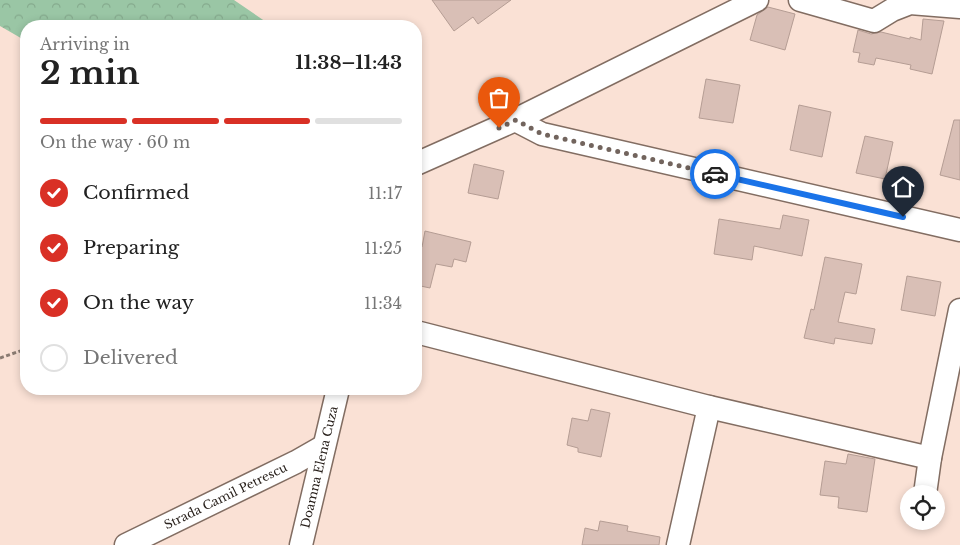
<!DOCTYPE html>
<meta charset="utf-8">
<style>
:root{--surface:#fff;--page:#f2f2f2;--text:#222;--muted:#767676;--line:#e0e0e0;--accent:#d93025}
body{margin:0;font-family:"Libre Baskerville",serif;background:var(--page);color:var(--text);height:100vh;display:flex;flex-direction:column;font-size:19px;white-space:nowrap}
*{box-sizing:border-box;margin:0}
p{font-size:16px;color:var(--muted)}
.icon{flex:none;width:28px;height:28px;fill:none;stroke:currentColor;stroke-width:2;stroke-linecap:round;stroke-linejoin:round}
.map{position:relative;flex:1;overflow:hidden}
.sheet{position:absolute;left:20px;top:20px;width:402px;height:375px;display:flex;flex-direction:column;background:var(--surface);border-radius:20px;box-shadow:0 2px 8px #0003}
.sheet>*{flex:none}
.tools{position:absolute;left:900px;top:485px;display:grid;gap:10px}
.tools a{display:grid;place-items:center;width:45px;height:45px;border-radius:50%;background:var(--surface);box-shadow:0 2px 8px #0003;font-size:25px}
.pin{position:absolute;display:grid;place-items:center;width:42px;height:42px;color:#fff;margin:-51px -21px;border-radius:50% 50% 50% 0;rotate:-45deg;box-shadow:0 0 5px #0007}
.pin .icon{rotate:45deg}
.courier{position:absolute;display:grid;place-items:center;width:50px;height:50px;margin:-25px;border:4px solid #1a73e8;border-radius:50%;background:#fff;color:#222;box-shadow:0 1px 6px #0007}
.headline em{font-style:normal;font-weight:700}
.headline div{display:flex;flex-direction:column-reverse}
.headline{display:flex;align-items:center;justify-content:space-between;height:85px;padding:0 20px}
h1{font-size:32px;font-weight:700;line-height:38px}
.bar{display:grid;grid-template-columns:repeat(4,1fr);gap:8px 5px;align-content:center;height:60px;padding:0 20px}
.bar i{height:6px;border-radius:4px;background:var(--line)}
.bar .active{background:var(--accent)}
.bar p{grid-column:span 4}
ol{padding:0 20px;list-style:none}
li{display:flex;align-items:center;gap:15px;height:55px}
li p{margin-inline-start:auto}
li .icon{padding:5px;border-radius:50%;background:var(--accent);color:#fff;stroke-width:4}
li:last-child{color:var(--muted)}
li i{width:28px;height:28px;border:2px solid var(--line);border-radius:50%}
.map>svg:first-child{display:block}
</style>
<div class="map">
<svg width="960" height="545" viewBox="0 0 960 545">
<defs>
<pattern id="forest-crowns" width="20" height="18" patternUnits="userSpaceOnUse" patternTransform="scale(1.25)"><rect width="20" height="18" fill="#9ac6a5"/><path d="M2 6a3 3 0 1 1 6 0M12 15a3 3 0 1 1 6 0" fill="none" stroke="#85aa8d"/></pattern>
</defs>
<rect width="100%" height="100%" fill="#fae1d5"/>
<polygon fill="url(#forest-crowns)" points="0,0 234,0 272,26 26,26 26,41 0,26"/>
<g fill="#d9bfb6" stroke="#b59d94">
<polygon points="432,0 511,0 478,24 473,17 454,31"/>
<polygon points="768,7 795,14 785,50 750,40 757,15"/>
<polygon points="923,19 944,21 932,74 910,69 911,65 876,58 874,65 858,62 860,53 853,52 858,30 871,34 881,32 910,39 910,37 921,40"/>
<polygon points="706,79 740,85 733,123 699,118"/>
<polygon points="799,105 831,112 822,157 790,150"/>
<polygon points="954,120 960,120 960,180 940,175"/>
<polygon points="865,136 893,142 885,179 856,173"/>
<polygon points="474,164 504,171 498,199 468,193"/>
<polygon points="783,215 809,220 802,256 754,246 752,260 714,254 719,219 780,229"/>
<polygon points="425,231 471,242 466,262 454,259 452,267 436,264 430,288 416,285 416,246 422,247"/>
<polygon points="825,257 862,264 856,294 845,292 838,322 875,329 872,344 835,338 834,344 804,338 811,309 814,310"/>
<polygon points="907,276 941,282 935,316 901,310"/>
<polygon points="591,409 610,413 601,457 578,452 578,448 567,445 572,418 588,421"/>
<polygon points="848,454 875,459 867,512 838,508 839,497 820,495 825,461 846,464"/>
<polygon points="600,521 628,526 627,531 660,537 659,545 582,545 585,528 598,531"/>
</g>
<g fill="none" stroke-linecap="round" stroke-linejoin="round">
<g stroke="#826d62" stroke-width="25">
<g id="street">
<polyline points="800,0 874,21 892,10 910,3 960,7"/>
<polyline points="515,120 542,134 960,230"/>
<polyline points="416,164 515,120 757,0"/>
<polyline points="416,332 709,407 930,458"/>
<polyline points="925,494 930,458 960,310"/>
<path id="s1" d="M126,545L296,462L324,446"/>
<path id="s2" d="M301,545L338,389"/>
<polyline points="678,545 709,407"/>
</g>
</g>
<polyline stroke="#8a7b72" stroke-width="3" stroke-dasharray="4 2.5" stroke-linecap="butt" points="0,358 26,349"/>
<use href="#street" stroke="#fff" stroke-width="22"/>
</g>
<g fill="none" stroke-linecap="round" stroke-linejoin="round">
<polyline stroke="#72645d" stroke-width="5" stroke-dasharray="0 9" points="499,128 516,120 542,134 715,174"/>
<polyline stroke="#1a73e8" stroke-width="6" points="715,174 903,217"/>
</g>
<g text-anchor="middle" stroke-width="4" stroke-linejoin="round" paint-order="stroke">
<g font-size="12" fill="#29211c" stroke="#fcf2ed">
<text dy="4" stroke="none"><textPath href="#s2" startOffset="80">Doamna Elena Cuza</textPath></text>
<text dy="4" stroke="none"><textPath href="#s1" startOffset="111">Strada Camil Petrescu</textPath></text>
</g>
</g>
</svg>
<div class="tools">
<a><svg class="icon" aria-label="locate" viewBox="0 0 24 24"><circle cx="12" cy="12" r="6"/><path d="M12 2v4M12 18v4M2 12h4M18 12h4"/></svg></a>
</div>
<div class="pin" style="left:499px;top:128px;background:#ea580c"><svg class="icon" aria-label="bag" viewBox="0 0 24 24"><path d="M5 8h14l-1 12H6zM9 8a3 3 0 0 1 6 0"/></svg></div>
<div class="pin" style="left:903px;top:217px;background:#1f2937"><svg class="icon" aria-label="home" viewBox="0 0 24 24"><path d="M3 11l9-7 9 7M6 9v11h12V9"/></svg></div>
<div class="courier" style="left:715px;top:174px"><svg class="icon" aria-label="car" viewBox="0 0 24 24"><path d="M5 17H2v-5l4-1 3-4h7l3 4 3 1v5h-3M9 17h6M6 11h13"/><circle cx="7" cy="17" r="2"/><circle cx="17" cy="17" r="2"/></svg></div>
<section class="sheet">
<div class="headline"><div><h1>2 min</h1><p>Arriving in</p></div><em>11:38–11:43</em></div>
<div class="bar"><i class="active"></i><i class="active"></i><i class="active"></i><i></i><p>On the way · 60 m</p></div>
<ol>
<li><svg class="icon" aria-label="check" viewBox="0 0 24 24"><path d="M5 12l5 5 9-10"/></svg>Confirmed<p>11:17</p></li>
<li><svg class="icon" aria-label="check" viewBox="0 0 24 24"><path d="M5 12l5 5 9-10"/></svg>Preparing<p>11:25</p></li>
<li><svg class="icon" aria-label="check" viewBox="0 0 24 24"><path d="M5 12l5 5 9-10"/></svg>On the way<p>11:34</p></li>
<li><i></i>Delivered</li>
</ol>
</section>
</div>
